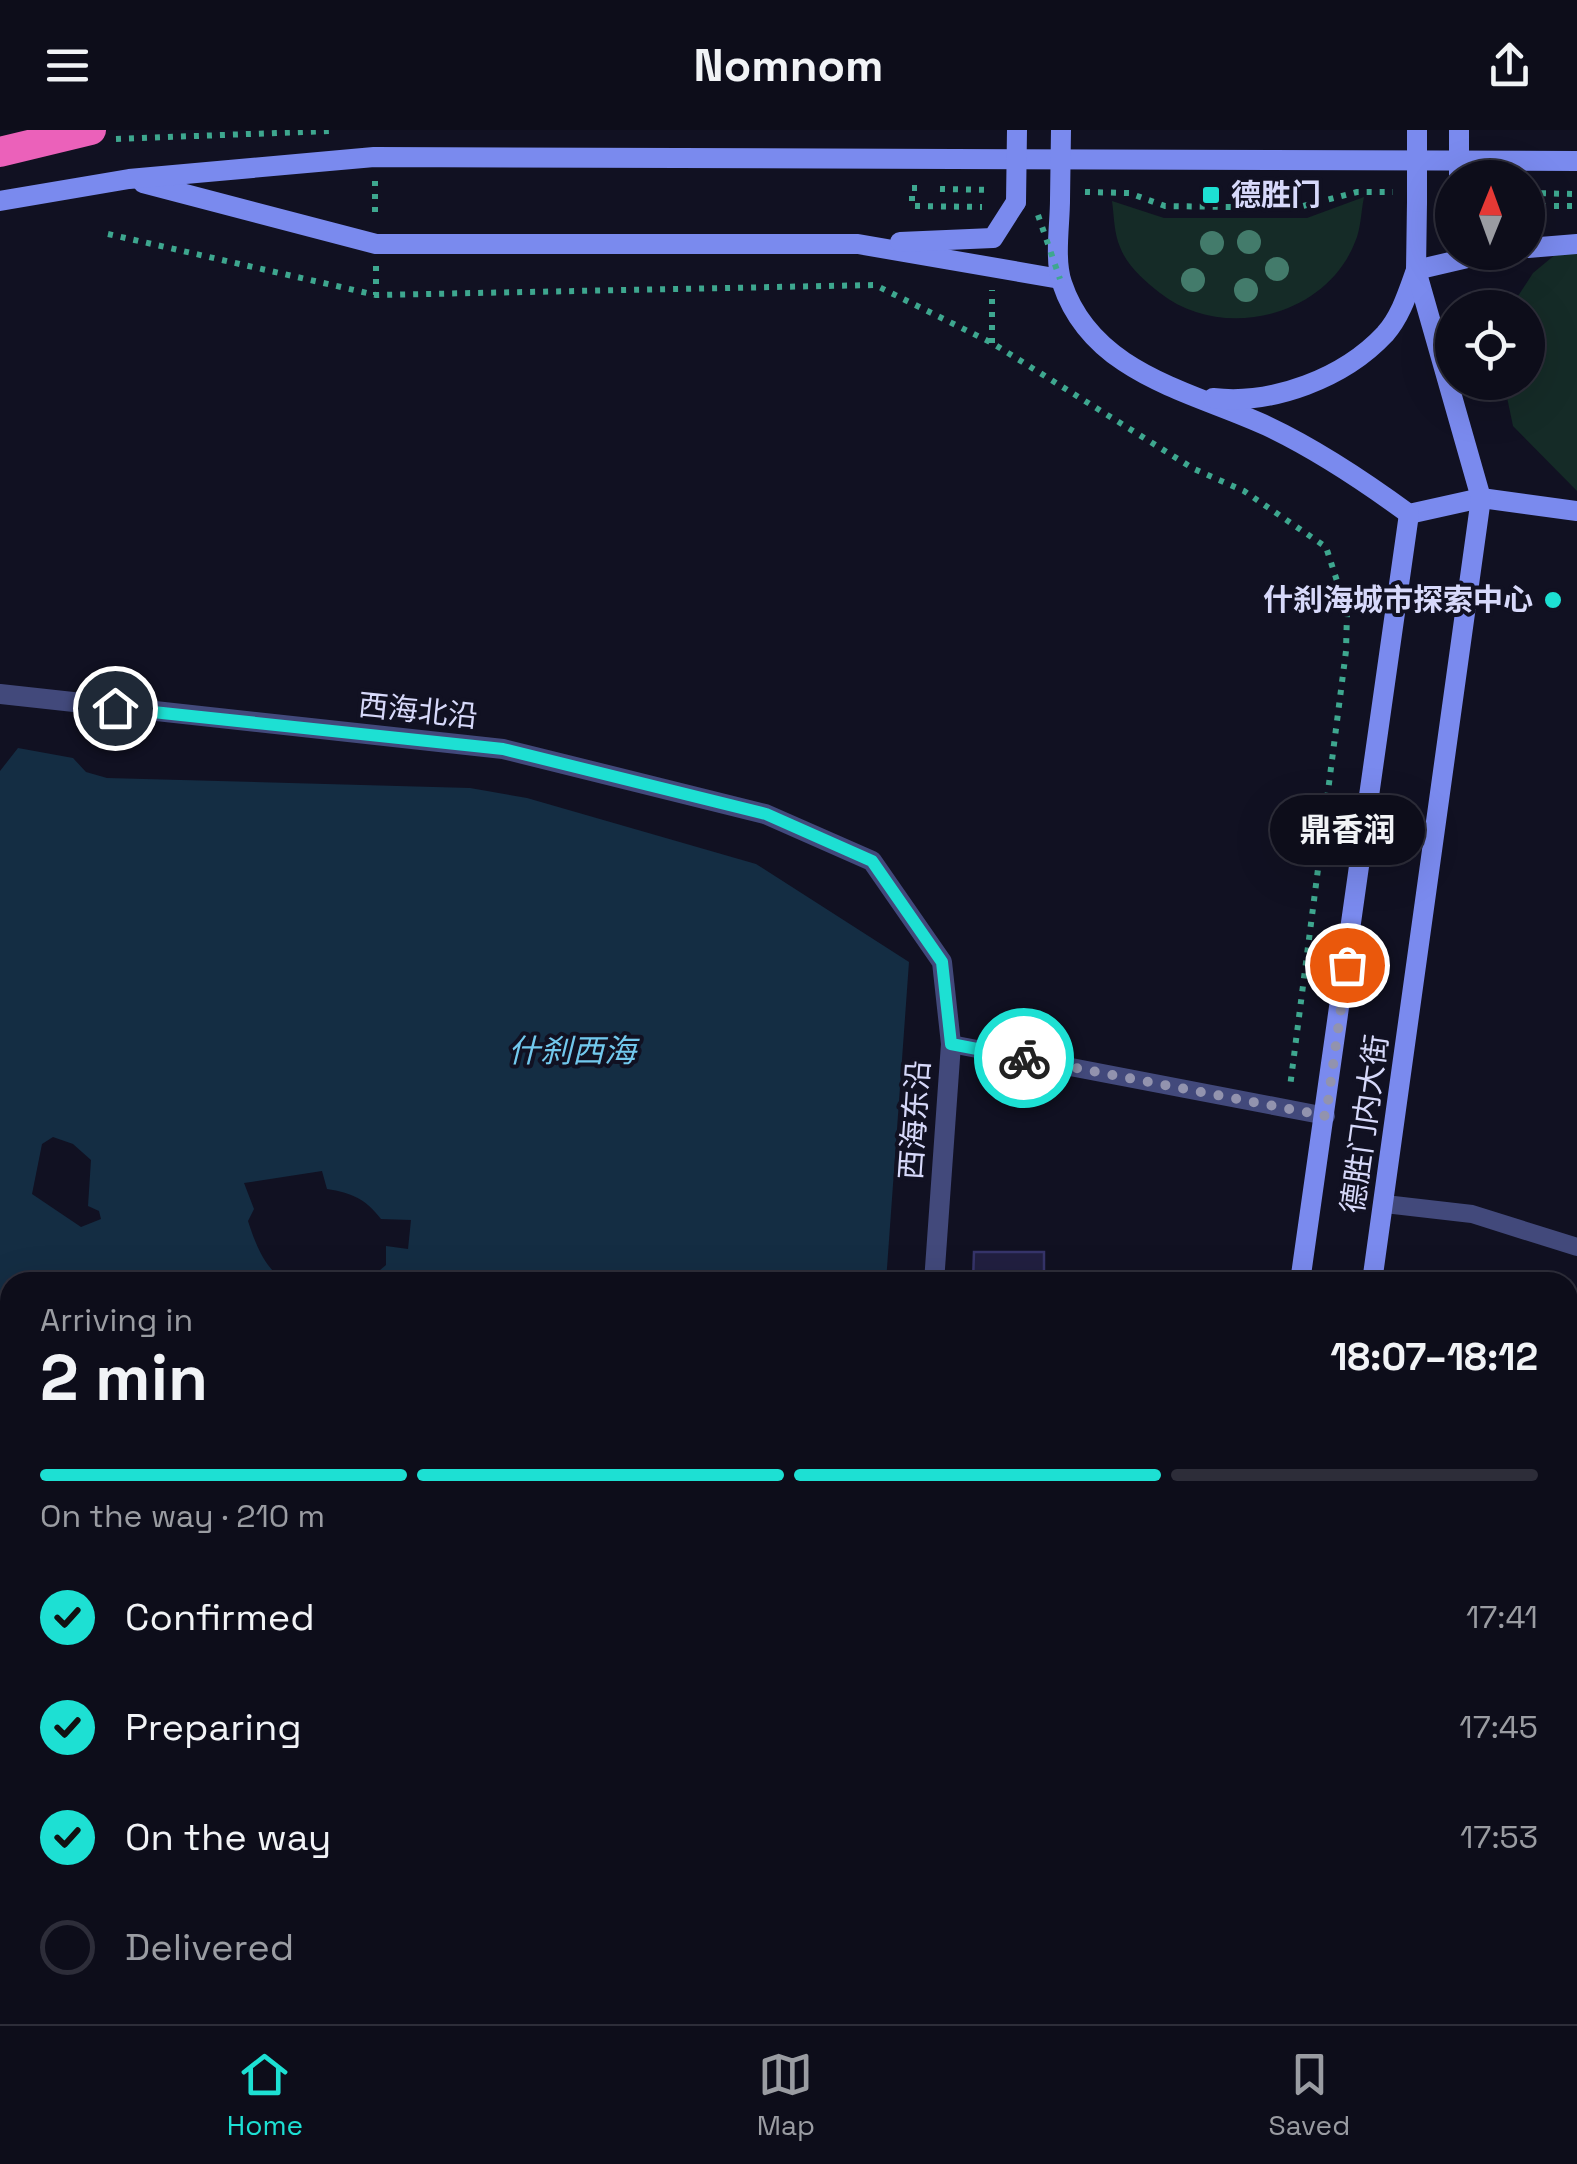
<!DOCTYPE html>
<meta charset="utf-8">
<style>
:root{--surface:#0d0d1a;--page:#1b1b27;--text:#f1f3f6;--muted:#9a9ca2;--line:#2d2d39;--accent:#1de0d3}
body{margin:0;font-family:"Space Grotesk","Noto Sans SC",sans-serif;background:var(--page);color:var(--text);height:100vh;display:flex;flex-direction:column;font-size:38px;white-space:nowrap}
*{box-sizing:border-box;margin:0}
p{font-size:32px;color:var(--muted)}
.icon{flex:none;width:55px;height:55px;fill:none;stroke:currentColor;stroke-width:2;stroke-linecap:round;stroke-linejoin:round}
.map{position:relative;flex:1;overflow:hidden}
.details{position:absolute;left:0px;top:1142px;width:1578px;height:752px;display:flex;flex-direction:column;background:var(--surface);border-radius:30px 30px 0 0;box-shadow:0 10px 40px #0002,0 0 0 2px var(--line)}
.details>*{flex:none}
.needle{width:65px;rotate:1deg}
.tools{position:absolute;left:1435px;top:30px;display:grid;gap:20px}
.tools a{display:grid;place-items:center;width:110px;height:110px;border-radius:50%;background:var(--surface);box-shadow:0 10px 40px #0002,0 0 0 2px var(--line);font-size:50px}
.pin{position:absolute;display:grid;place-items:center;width:85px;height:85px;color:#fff;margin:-42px;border:5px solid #fff;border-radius:50%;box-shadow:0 2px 10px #0007}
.courier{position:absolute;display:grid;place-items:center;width:100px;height:100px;margin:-50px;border:8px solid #1de0d3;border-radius:50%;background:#fff;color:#222;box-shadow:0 2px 12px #0007}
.bubble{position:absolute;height:70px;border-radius:35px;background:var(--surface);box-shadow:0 10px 40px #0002,0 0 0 2px var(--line);font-size:32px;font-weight:700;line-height:70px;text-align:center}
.headline em{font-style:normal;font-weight:700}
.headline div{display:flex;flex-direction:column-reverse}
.headline{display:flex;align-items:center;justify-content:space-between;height:170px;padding:0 40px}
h1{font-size:65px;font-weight:700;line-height:75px}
.bar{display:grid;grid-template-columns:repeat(4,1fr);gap:15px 10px;align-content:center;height:120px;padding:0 40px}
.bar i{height:12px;border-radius:8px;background:var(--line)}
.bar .current{background:var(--accent)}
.bar p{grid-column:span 4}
ol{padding:0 40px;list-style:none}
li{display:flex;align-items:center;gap:30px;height:110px}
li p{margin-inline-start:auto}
li .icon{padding:10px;border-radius:50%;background:var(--accent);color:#111;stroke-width:4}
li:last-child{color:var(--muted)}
li i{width:55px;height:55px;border:5px solid var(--line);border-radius:50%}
header{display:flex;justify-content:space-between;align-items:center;height:130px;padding:0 40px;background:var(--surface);font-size:45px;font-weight:700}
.tab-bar{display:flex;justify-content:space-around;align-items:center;height:140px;border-top:2px solid var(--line);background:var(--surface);font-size:28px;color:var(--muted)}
.tab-bar a{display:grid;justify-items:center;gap:5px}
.tab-bar .current{color:var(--accent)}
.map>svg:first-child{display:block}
</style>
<header><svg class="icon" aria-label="menu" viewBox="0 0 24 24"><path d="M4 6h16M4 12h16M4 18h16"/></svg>Nomnom<svg class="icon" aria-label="share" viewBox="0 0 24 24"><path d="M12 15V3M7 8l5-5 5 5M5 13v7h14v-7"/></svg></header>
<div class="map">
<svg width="1577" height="1894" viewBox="0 0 1577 1894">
<rect width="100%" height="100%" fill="#112"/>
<g fill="#152b27">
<path d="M1364,67C1361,81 1361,99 1355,112C1326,187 1222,212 1160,163C1145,151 1127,136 1120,117C1114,104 1114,85 1112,71L1164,88H1307Z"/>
<polygon points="1568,114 1577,114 1577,361 1513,296 1504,253 1528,252 1528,178 1511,177 1533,143"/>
</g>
<g fill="#142d43" fill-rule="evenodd">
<path d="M18,618L73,628L86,642L107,648L470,658L527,668L756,734L909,832L886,1152H366L386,1135V1116L408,1119L411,1090L381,1089C366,1069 352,1063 327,1059L322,1041L244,1053L254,1079L248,1091C255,1113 266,1142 288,1152H10V1501L0,1497V641ZM53,1007L73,1014L91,1030L88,1076L99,1081L101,1089L81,1097L32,1064L42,1014Z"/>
<polygon points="531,1885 833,1885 833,1894 542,1894"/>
</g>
<polygon fill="#211f40" stroke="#36346a" stroke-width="2.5" points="974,1122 1044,1122 1044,1152 973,1152"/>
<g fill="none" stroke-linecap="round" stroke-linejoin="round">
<g stroke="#3ea78f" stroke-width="6" stroke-dasharray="5 8" stroke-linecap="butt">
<polyline points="116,9 329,1"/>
<polyline points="375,51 375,89"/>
<polyline points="917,58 912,58 912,76 982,77"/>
<polyline points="940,59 992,60"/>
<polyline points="1085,62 1129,63 1165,76 1295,78 1357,62 1393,62"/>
<polyline points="1528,63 1577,64"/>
<polyline points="1528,76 1577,76"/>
<polyline points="108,104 376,165 875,155 992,213 1194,339 1244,361 1326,417 1347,482 1346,521 1290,957"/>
<polyline points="376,136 376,165"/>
<polyline points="992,213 992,160"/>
<polyline points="0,1526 10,1528"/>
<polyline points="502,1885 514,1894"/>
</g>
<g stroke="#42497b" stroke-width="18">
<polyline points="951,914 1326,986"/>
<polyline points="1385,1074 1472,1084 1577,1117"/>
<polyline points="329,1894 331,1885"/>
</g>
<g stroke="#42497b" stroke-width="20">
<polyline points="0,564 503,619 765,684 872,731 942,832 951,914 934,1152"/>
<polyline points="0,1571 10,1578"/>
<polyline points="387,1885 398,1894"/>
<polyline points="865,1894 866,1885"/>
</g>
<g stroke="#7a8aee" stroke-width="20">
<polyline points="143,53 376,114 858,114 1060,149"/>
<path d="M1060,70C1060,95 1054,129 1062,153C1092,244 1191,261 1267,296C1318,320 1364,351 1409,384L1481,368L1577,381"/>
<polyline points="0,71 129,49 374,27 1577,31"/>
<polyline points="900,112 993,108 1016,72"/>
<polyline points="1528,118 1577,114"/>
<polyline points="1416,140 1493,122"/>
<path d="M1213,268C1273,275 1344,248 1385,204C1401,186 1408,162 1416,140"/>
<polyline points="1300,1152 1409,384"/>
<polyline points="1372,1152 1481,368 1416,140 1417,72"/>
<polyline points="1199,1885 1199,1894"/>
<polyline points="1285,1885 1285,1894"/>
</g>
<polyline stroke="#3ea78f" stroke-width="6" stroke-dasharray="5 8" stroke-linecap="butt" points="1038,85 1060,149"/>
<g stroke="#7a8aee" stroke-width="20">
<polyline points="1459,48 1459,0"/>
<polyline points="1060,70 1061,0"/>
<polyline points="1016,72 1017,0"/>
<polyline points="1417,72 1417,0"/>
</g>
<polyline stroke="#eb61ba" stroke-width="30" points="0,22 91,0"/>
</g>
<g fill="#437b6b">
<circle cx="1249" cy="112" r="12"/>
<circle cx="1212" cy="113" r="12"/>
<circle cx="1277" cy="139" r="12"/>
<circle cx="1193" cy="150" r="12"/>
<circle cx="1246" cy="160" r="12"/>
</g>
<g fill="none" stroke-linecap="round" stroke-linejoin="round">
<polyline stroke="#9293ae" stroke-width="10" stroke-dasharray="0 18" points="1024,928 1326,986 1347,835"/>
<polyline stroke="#1de0d3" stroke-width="12" points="115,578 503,619 766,684 872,731 942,832 951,914 1024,928"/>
</g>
<g fill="#1de0d3" stroke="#112" stroke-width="4">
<rect x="1201" y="55" width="20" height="20" rx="5"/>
<circle cx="1553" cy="470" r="10"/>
</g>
<g text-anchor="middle" stroke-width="8" stroke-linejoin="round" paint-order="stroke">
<g font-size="30" font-weight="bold" fill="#d7d9fa" stroke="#112" text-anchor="start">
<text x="1231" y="75">德胜门</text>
<text x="1533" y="480" text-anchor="end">什刹海城市探索中心</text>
</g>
<g font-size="30" fill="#d7d9fa" stroke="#112">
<text transform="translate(418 581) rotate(6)" y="10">西海北沿</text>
<text transform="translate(915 990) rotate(-86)" y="10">西海东沿</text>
<text transform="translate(1365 994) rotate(-82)" y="10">德胜门内大街</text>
</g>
<g font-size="32" font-style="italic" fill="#72c8ed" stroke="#112">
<text x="572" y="932">什刹西海</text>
</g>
</g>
</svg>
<div class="tools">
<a><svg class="needle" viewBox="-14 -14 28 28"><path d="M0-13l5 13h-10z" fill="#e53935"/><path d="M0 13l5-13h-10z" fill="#9a9ca2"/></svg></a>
<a><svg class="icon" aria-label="locate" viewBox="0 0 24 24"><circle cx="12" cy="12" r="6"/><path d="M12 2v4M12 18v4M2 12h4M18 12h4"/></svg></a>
</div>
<div class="pin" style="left:1347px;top:835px;background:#ea580c"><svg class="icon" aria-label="bag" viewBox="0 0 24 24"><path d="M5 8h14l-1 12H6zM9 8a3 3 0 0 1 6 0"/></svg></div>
<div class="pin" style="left:115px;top:578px;background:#1f2937"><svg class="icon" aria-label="home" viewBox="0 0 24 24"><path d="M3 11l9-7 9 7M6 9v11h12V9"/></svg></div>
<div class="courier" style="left:1024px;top:928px"><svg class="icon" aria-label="bike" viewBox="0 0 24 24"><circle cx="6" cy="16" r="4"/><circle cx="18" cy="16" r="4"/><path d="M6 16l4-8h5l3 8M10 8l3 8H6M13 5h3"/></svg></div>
<div class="bubble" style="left:1270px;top:665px;width:155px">鼎香润</div>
<section class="details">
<div class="headline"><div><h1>2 min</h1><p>Arriving in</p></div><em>18:07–18:12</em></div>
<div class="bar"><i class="current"></i><i class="current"></i><i class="current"></i><i></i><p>On the way · 210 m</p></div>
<ol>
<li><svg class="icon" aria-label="check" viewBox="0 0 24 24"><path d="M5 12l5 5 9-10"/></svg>Confirmed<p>17:41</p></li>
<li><svg class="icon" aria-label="check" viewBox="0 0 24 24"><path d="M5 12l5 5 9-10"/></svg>Preparing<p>17:45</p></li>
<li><svg class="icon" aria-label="check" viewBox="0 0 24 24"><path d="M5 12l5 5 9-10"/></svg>On the way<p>17:53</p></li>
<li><i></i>Delivered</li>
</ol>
</section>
</div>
<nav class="tab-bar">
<a class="current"><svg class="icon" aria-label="home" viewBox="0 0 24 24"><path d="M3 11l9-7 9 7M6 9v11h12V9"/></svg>Home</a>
<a><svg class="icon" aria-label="map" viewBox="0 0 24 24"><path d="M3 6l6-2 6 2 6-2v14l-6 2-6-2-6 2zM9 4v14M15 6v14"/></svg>Map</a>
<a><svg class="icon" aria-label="saved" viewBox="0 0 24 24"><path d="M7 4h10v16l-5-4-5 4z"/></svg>Saved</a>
</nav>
